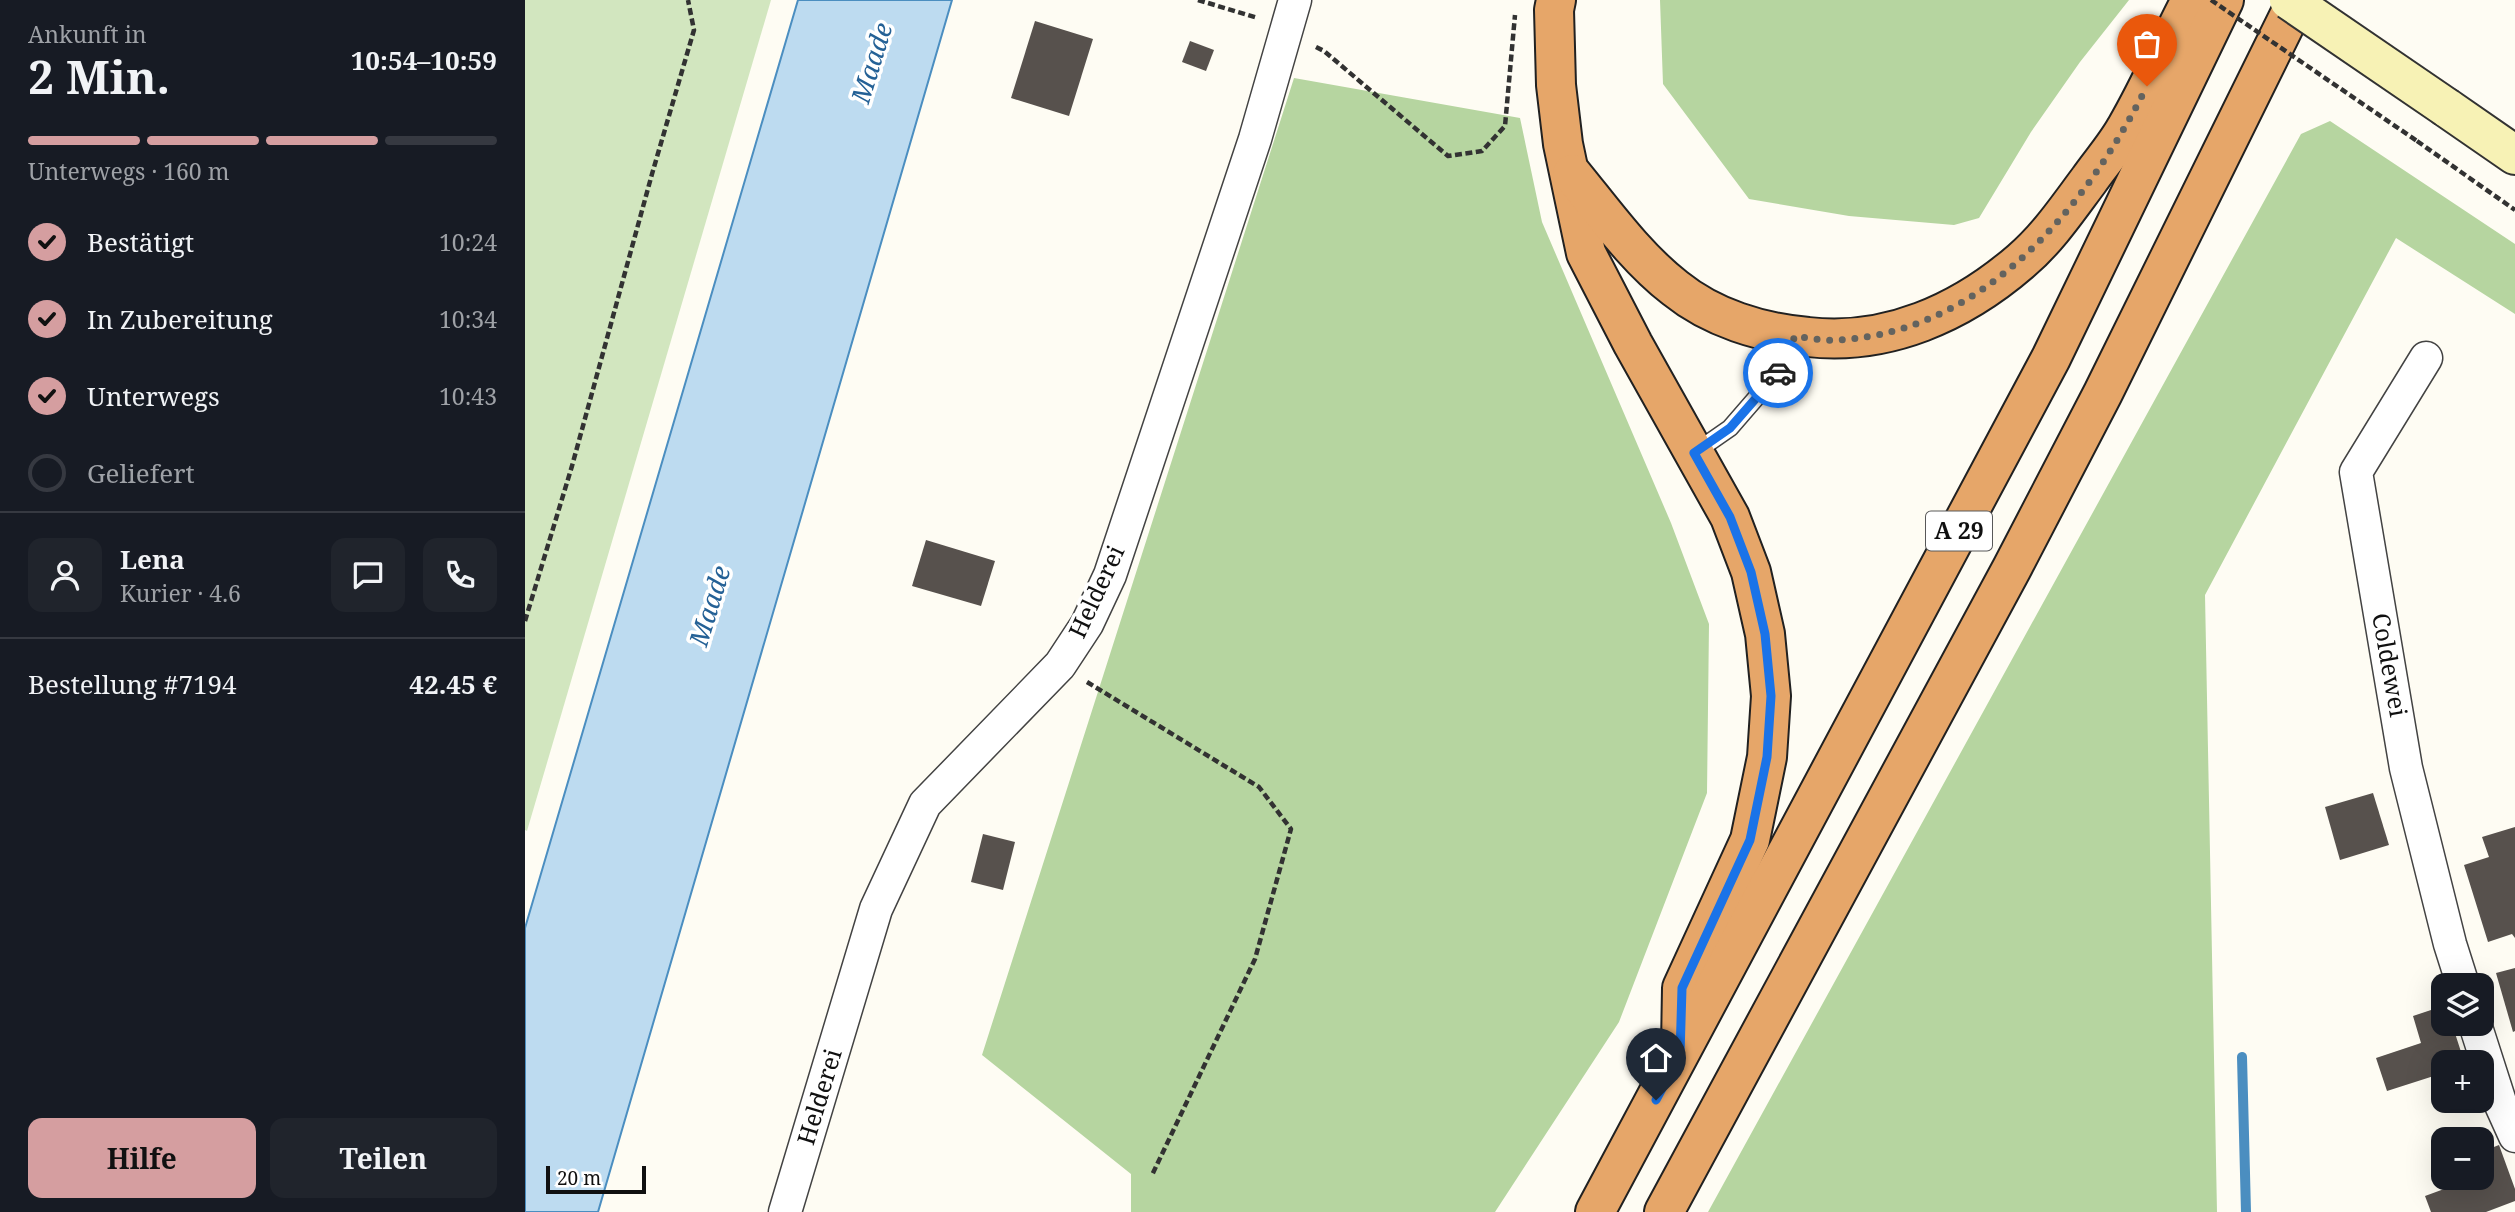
<!DOCTYPE html>
<html lang="de">
<meta charset="utf-8">
<style>
:root{--surface:#171b24;--page:#20242c;--text:#f1f3f6;--muted:#9ea1a6;--line:#363941;--accent:#d59ea0}
body{margin:0;font-family:"Noto Serif",serif;background:var(--page);color:var(--text);height:100vh;display:flex;flex-direction:column;font-size:26px;white-space:nowrap}
*{box-sizing:border-box;margin:0}
p{font-size:23px;color:var(--muted)}
.icon{flex:none;width:38px;height:38px;fill:none;stroke:currentColor;stroke-width:2;stroke-linecap:round;stroke-linejoin:round}
.map{position:relative;flex:1;overflow:hidden}
.panel{display:flex;flex-direction:column;background:var(--surface);width:525px}
.panel>*{flex:none}
.buttons{position:absolute;left:1906px;top:973px;display:grid;gap:14px}
.buttons a{display:grid;place-items:center;width:63px;height:63px;border-radius:14px;background:var(--surface);box-shadow:0 7px 28px #0002;font-size:35px}
.scale{position:absolute;left:21px;bottom:18px;width:100px;box-sizing:border-box;padding-left:7px;border:4px solid #101010;border-top:0;font-size:19px;line-height:24px;white-space:nowrap;color:#101010;-webkit-text-stroke:5px #fff;paint-order:stroke}
.pin{position:absolute;display:grid;place-items:center;width:60px;height:60px;color:#fff;margin:-72px -30px;border-radius:50% 50% 50% 0;rotate:-45deg;box-shadow:0 0 7px #0007}
.pin .icon{rotate:45deg}
.courier{position:absolute;display:grid;place-items:center;width:70px;height:70px;margin:-35px;border:5px solid #1a73e8;border-radius:50%;background:#fff;color:#222;box-shadow:0 2px 9px #0007}
.headline em{font-style:normal;font-weight:700}
.headline div{display:flex;flex-direction:column-reverse}
.headline{display:flex;align-items:center;justify-content:space-between;height:119px;padding:0 28px}
h1{font-size:46px;font-weight:700;line-height:52px}
.bar{display:grid;grid-template-columns:repeat(4,1fr);gap:10px 7px;align-content:center;height:84px;padding:0 28px}
.bar i{height:9px;border-radius:5px;background:var(--line)}
.bar .on{background:var(--accent)}
.bar p{grid-column:span 4}
.line{display:flex;align-items:center;gap:18px;padding:0 28px;border-top:2px solid var(--line)}
.line div{flex:1}
.round{display:grid;place-items:center;flex:none;width:74px;height:74px;border-radius:14px;background:var(--page)}
ol{padding:0 28px;list-style:none}
li{display:flex;align-items:center;gap:21px;height:77px}
li p{margin-inline-start:auto}
li .icon{padding:7px;border-radius:50%;background:var(--accent);color:#111;stroke-width:4}
li:last-child{color:var(--muted)}
li i{width:38px;height:38px;border:4px solid var(--line);border-radius:50%}
.primary-button{display:flex;gap:14px;margin-top:auto;padding:14px 28px}
.primary-button a{flex:1;height:80px;border-radius:14px;background:var(--accent);color:#111;font-size:28px;font-weight:700;line-height:80px;text-align:center}
.primary-button a+a{background:var(--page);color:var(--text)}
main{display:flex;flex:1;min-height:0}
.map>svg:first-child{display:block}
</style>
<main>
<section class="panel">
<div class="headline"><div><h1>2 Min.</h1><p>Ankunft in</p></div><em>10:54–10:59</em></div>
<div class="bar"><i class="on"></i><i class="on"></i><i class="on"></i><i></i><p>Unterwegs · 160 m</p></div>
<ol>
<li><svg class="icon" aria-label="check" viewBox="0 0 24 24"><path d="M5 12l5 5 9-10"/></svg>Bestätigt<p>10:24</p></li>
<li><svg class="icon" aria-label="check" viewBox="0 0 24 24"><path d="M5 12l5 5 9-10"/></svg>In Zubereitung<p>10:34</p></li>
<li><svg class="icon" aria-label="check" viewBox="0 0 24 24"><path d="M5 12l5 5 9-10"/></svg>Unterwegs<p>10:43</p></li>
<li><i></i>Geliefert</li>
</ol>
<div class="line" style="height:126px"><a class="round"><svg class="icon" aria-label="person" viewBox="0 0 24 24"><circle cx="12" cy="8" r="4"/><path d="M4 21q1-7 8-7t8 7"/></svg></a><div><b>Lena</b><p>Kurier · 4.6</p></div><a class="round"><svg class="icon" aria-label="chat" viewBox="0 0 24 24"><path d="M4 5h16v11H9l-5 4z"/></svg></a><a class="round"><svg class="icon" aria-label="phone" viewBox="0 0 24 24"><path d="M5 4h4l2 5-3 2q2 4 5 5l2-3 5 2v4C11 20 4 13 5 4z"/></svg></a></div>
<div class="line" style="height:91px"><div>Bestellung #7194</div><b>42.45 €</b></div>
<div class="primary-button"><a>Hilfe</a><a>Teilen</a></div>
</section>
<div class="map">
<svg width="1990" height="1212" viewBox="0 0 1990 1212">
<rect width="100%" height="100%" fill="#fefcf3"/>
<polygon fill="#d2e6bf" points="0,0 246,0 2,831 0,830"/>
<g fill="#b6d5a0">
<polygon points="1135,0 1604,0 1555,62 1506,132 1454,218 1429,225 1324,216 1224,199 1138,84"/>
<polygon points="769,78 995,118 1017,222 1146,523 1184,624 1182,793 1094,1022 970,1212 606,1212 606,1174 457,1055"/>
<polygon points="1805,121 1990,244 1990,314 1871,238 1680,595 1692,1212 1183,1212 1776,134"/>
</g>
<polygon fill="#bddbf0" stroke="#4b8ec0" stroke-width="2" points="273,0 427,0 73,1212 0,1212 0,928"/>
<g fill="none" stroke-linecap="round" stroke-linejoin="round">
<polyline stroke="#4b8ec0" stroke-width="10" points="1717,1057 1721,1212"/>
</g>
<g fill="#57514d">
<polygon points="510,21 568,39 544,116 486,98"/>
<polygon points="665,41 689,50 681,71 657,62"/>
<polygon points="401,540 470,561 456,606 387,586"/>
<polygon points="1848,793 1864,845 1815,860 1800,807"/>
<polygon points="1990,827 1990,938 1987,934 1963,942 1939,865 1964,857 1957,837"/>
<polygon points="458,834 490,842 478,890 446,882"/>
<polygon points="1990,968 1990,1031 1988,1032 1971,973"/>
<polygon points="1918,1006 1918,1024 1927,1024 1938,1058 1918,1062 1918,1065 1912,1067 1915,1074 1862,1091 1851,1058 1896,1043 1888,1016"/>
<polygon points="1974,1145 1990,1189 1990,1201 1961,1212 1906,1212 1900,1196 1941,1181 1940,1178 1956,1178 1956,1152"/>
</g>
<g fill="none" stroke-linecap="round" stroke-linejoin="round">
<g stroke="#434343" stroke-width="19">
<polyline id="lane" points="1169,453 1205,428 1257,368 1271,336"/>
</g>
<g stroke="#434343" stroke-width="35">
<g id="street">
<polyline points="1901,358 1831,472 1881,768 1925,944 1938,985"/>
<polyline points="1950,1024 1976,1105 1990,1136"/>
<polyline points="260,1212 351,909 400,804 535,665 562,624 585,575 730,139 770,0"/>
</g>
</g>
<g stroke="#323232" stroke-width="42">
<polyline id="secondary" points="1922,108 1990,155"/>
</g>
<g stroke="#212121" stroke-width="42">
<g id="highway">
<polyline points="1031,0 1029,10 1031,85 1038,144 1061,253 1108,344 1205,517 1226,572 1240,634 1246,696 1242,757 1225,840 1157,988 1156,1046"/>
<path d="M1047,174C1079,213 1110,257 1150,288C1187,318 1236,333 1283,337C1362,346 1436,313 1496,261C1523,238 1543,208 1564,180C1576,163 1591,146 1601,128C1625,87 1644,42 1666,0"/>
<polyline points="1070,1212 1526,358 1699,0"/>
<polyline points="1139,1212 1487,568 1578,393 1772,0"/>
</g>
</g>
<g stroke="#323232" stroke-width="4.5" stroke-dasharray="7 3.5" stroke-linecap="butt">
<polyline points="673,0 733,18"/>
<polyline points="791,47 799,51 923,156 957,151 980,126 990,15"/>
<polyline points="1892,141 1990,210"/>
<polyline points="0,621 47,466 127,174 169,30 163,0"/>
<polyline points="562,682 734,787 766,829 730,959 627,1175"/>
</g>
<use href="#lane" stroke="#fff" stroke-width="16"/>
<use href="#street" stroke="#fff" stroke-width="32"/>
<use href="#secondary" stroke="#f7f2b5" stroke-width="38"/>
<use href="#highway" stroke="#e6a669" stroke-width="38"/>
<g stroke="#323232" stroke-width="42" stroke-linecap="butt">
<polyline id="secondary-bridge" points="1764,0 1922,108"/>
</g>
<polyline stroke="#323232" stroke-width="4.5" stroke-dasharray="7 3.5" stroke-linecap="butt" points="1686,0 1892,141"/>
<use href="#secondary-bridge" stroke="#f7f2b5" stroke-width="38"/>
</g>
<g fill="none" stroke-linecap="round" stroke-linejoin="round">
<path stroke="#63635f" stroke-width="7" stroke-dasharray="0 12.6" d="M1253,373L1270,336C1284,338 1299,341 1313,340C1459,332 1561,208 1622,86"/>
<polyline stroke="#1a73e8" stroke-width="9" points="1131,1100 1155,1055 1157,988 1225,840 1242,757 1246,696 1240,634 1226,572 1205,517 1169,453 1205,428 1253,373"/>
</g>
<g text-anchor="middle" stroke-width="7" stroke-linejoin="round" paint-order="stroke">
<rect fill="#fff" stroke="#585858" stroke-width="2" x="1401" y="511.5" width="66" height="39" rx="5"/>
<g font-size="23" font-weight="bold" fill="#101010">
<text x="1434" y="539">A 29</text>
</g>
<g font-size="24" fill="#101010" stroke="#fff">
<text transform="translate(572 592) rotate(-65)" y="8">Helderei</text>
<text transform="translate(1864 665) rotate(80)" y="8">Coldewei</text>
<text transform="translate(295 1097) rotate(-73)" y="8">Helderei</text>
</g>
<g font-size="26" font-style="italic" fill="#246196" stroke="#fff">
<text transform="translate(347 63) rotate(-73)" y="9">Maade</text>
<text transform="translate(185 606) rotate(-73)" y="9">Maade</text>
</g>
</g>
</svg>
<div class="buttons">
<a><svg class="icon" aria-label="layers" viewBox="0 0 24 24"><path d="M12 4l9 5-9 5-9-5zM3 14l9 5 9-5"/></svg></a>
<a>+</a>
<a>−</a>
</div>
<div class="scale">20 m</div>
<div class="pin" style="left:1622px;top:86px;background:#ea580c"><svg class="icon" aria-label="bag" viewBox="0 0 24 24"><path d="M5 8h14l-1 12H6zM9 8a3 3 0 0 1 6 0"/></svg></div>
<div class="pin" style="left:1131px;top:1100px;background:#1f2937"><svg class="icon" aria-label="home" viewBox="0 0 24 24"><path d="M3 11l9-7 9 7M6 9v11h12V9"/></svg></div>
<div class="courier" style="left:1253px;top:373px"><svg class="icon" aria-label="car" viewBox="0 0 24 24"><path d="M5 17H2v-5l4-1 3-4h7l3 4 3 1v5h-3M9 17h6M6 11h13"/><circle cx="7" cy="17" r="2"/><circle cx="17" cy="17" r="2"/></svg></div>
</div>
</main>
